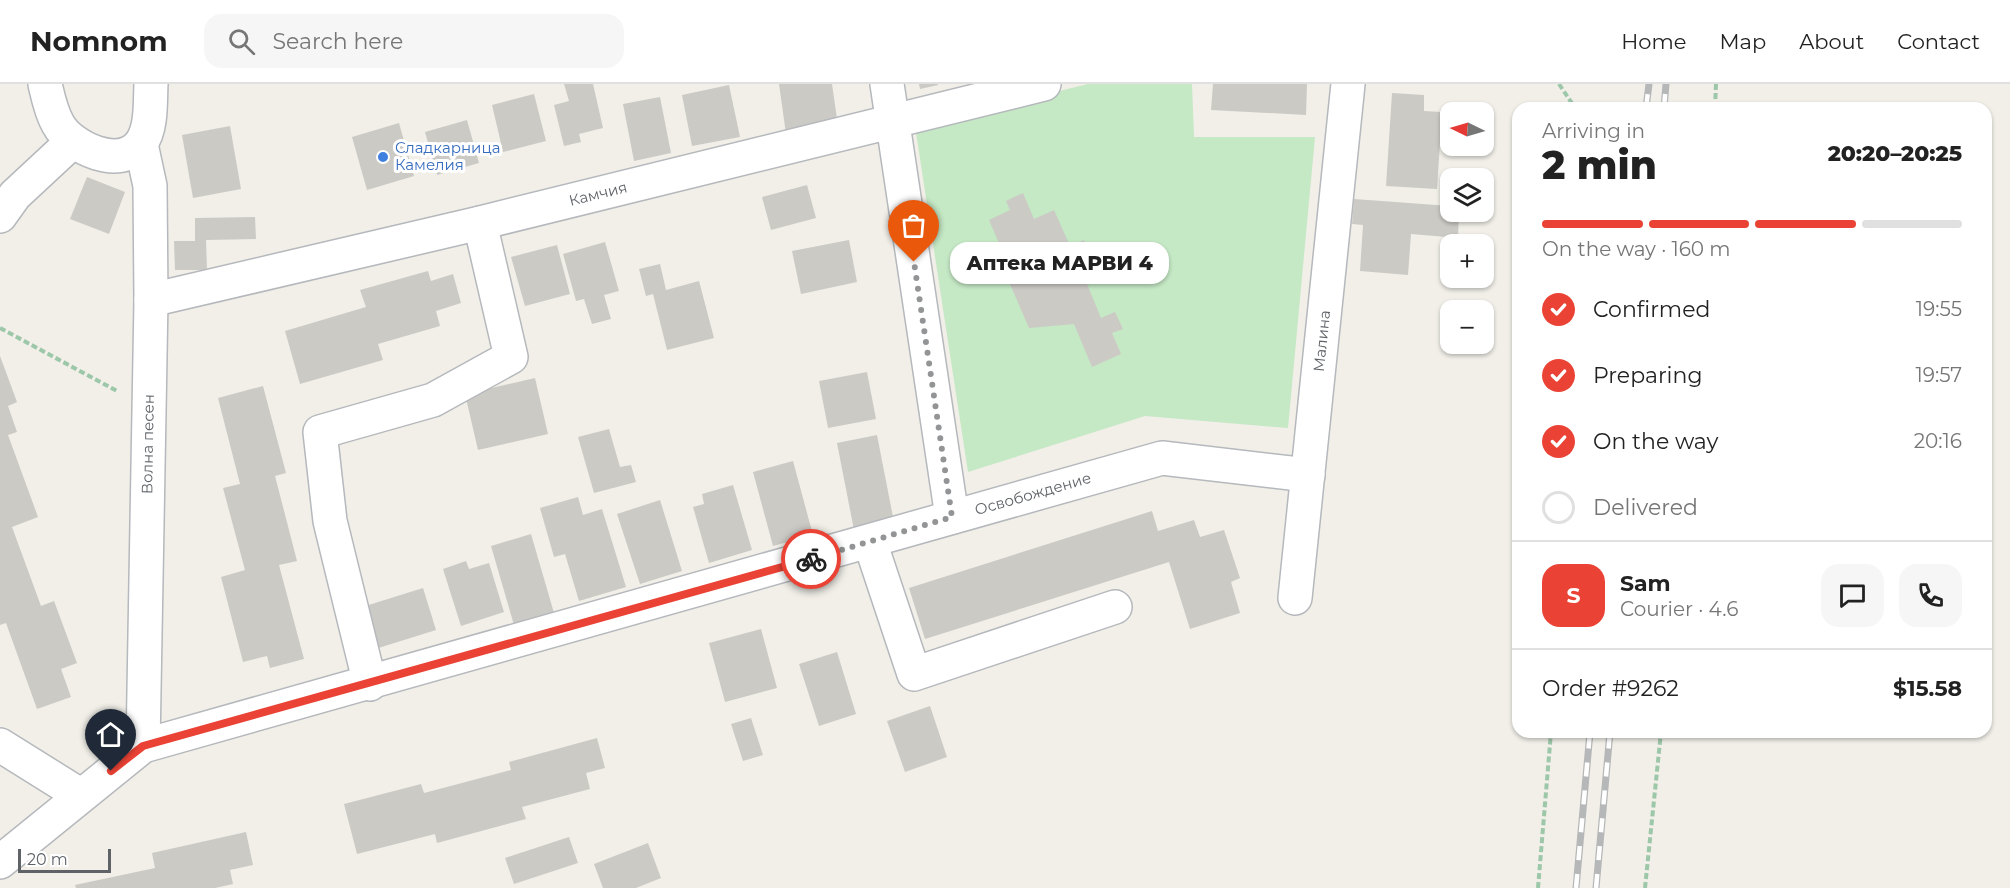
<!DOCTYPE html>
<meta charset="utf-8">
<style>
:root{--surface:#fff;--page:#f6f6f6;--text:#222;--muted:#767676;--line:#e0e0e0;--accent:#ea4335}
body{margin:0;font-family:Montserrat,sans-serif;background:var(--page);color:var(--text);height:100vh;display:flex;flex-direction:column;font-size:22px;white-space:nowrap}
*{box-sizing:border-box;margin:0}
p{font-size:20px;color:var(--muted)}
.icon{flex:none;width:33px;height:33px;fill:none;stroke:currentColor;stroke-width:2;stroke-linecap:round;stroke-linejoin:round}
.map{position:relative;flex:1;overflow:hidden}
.panel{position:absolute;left:1512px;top:18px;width:480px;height:636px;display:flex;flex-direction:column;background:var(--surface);border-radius:18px;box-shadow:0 2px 4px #0004}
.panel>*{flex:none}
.needle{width:39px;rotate:275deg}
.fabs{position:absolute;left:1440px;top:18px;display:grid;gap:12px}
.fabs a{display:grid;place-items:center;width:54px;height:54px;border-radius:12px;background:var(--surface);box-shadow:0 2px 4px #0004;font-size:30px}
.scale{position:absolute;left:18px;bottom:15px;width:93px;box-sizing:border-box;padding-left:6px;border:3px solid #5f6368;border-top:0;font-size:16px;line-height:21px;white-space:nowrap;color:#5f6368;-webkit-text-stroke:4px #fff;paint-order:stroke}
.pin{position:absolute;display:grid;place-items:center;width:51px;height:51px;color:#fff;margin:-62px -26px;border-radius:50% 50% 50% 0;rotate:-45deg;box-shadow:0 0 6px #0007}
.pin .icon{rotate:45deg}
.courier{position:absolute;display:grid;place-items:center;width:60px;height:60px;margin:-30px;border:4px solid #ea4335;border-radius:50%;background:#fff;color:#222;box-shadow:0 2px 8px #0007}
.bubble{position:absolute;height:42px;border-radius:18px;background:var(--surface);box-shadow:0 2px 4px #0004;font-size:20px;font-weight:800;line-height:42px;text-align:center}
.overview em{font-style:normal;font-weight:800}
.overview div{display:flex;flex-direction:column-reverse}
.overview{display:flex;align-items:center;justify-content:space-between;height:102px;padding:0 30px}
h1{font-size:39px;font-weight:800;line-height:45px}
.bar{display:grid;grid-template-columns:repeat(4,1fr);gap:9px 6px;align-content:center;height:72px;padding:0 30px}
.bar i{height:8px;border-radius:4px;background:var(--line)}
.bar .selected{background:var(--accent)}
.bar p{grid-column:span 4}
.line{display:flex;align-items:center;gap:15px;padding:0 30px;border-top:2px solid var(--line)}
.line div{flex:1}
.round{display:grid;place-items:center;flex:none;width:63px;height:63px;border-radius:18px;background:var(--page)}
ol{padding:0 30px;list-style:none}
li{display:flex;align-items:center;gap:18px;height:66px}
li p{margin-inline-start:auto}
li .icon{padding:6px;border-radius:50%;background:var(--accent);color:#fff;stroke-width:4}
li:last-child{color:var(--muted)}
li i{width:33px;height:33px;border:3px solid var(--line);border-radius:50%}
header{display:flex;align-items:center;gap:36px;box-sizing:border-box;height:84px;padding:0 30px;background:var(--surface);border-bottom:2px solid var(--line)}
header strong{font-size:28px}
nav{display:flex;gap:33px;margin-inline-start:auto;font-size:21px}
.search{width:420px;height:54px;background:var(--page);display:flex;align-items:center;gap:15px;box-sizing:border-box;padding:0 21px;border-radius:18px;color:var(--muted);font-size:22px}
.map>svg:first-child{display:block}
</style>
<header>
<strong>Nomnom</strong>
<div class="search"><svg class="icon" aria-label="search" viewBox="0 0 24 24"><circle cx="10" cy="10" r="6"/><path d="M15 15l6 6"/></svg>Search here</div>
<nav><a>Home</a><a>Map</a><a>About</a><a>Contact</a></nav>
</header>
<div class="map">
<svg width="2010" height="804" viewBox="0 0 2010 804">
<rect width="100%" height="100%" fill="#f1efe8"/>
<polygon fill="#c5e8c5" points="1088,0 1192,0 1194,53 1315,53 1288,344 1145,332 968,388 915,42"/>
<g fill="#cccac5">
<polygon points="564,0 593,0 603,44 579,50 581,58 564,62 554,21 569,17"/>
<polygon points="779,0 832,0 838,42 786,50"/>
<polygon points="919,0 938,0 938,1 920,5"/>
<polygon points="1213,0 1307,0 1306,31 1211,26"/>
<polygon points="729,1 740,53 692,62 682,11"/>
<polygon points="1392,9 1424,11 1424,27 1442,28 1437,105 1386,102"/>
<polygon points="534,10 546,57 503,68 492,21"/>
<polygon points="660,13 671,69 634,77 623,20"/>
<polygon points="467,36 479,79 437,91 425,48"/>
<polygon points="399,39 414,92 367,106 352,53"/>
<polygon points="230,42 241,105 193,114 182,51"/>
<polygon points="87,93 125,108 109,150 70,135"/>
<polygon points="807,101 816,134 771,146 762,113"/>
<polygon points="1023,109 1034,135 1054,126 1070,162 1084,156 1099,189 1085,195 1101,234 1115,228 1123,245 1112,249 1121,270 1092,283 1074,240 1029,244 1010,200 1026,192 1015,166 1004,171 989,136 1010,126 1006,117"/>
<polygon points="1354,115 1450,122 1450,128 1459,128 1458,154 1411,150 1408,191 1360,187 1363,141 1352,140"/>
<polygon points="255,133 256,155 206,156 207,186 175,186 174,157 195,157 195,134"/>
<polygon points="849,156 857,198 801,210 792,167"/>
<polygon points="605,158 619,207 604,211 611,235 592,240 584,215 576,217 563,170"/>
<polygon points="557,161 570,210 525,222 511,173"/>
<polygon points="660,180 666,206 699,197 714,254 667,266 653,210 646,212 639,185"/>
<polygon points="428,187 431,197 453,190 461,219 436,227 440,242 378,260 383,276 300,300 285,247 366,223 360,206"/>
<polygon points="0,272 17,318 8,322 17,348 8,351 38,433 12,443 41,522 54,517 77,579 61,585 71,613 37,625 6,539 0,541"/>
<polygon points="867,288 876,335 828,344 819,297"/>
<polygon points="535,294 548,350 478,366 465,310"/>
<polygon points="263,302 286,389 275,392 297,477 279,481 304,575 270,584 267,572 243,578 221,493 245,486 223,404 240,400 218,314"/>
<polygon points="609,345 620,383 631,381 636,398 594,409 578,353"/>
<polygon points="877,351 894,438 854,446 837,359"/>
<polygon points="793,377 813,451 773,462 753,388"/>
<polygon points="733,401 752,466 709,479 693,423 704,420 702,410"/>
<polygon points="578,413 583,431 602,425 626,503 579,517 565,470 554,473 540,424"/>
<polygon points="660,416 682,487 640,500 617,430"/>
<polygon points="1152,427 1158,447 1194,436 1200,453 1224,446 1240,494 1231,498 1240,529 1190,545 1169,478 925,555 909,504"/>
<polygon points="531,450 554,529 514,541 491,462"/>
<polygon points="466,477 469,485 489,479 504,528 461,542 443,485"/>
<polygon points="423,504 436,546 372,566 359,524"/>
<polygon points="761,545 777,604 725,618 709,559"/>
<polygon points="837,568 856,630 819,642 799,580"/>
<polygon points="930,622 947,673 905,688 887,637"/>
<polygon points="751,634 763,671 743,677 731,640"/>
<polygon points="597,654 605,684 586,689 590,705 522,723 526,735 437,759 435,750 357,770 344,720 421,700 424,709 511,686 509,678"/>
<polygon points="246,748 253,781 230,786 233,800 215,804 76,804 75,801 155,784 152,769"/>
<polygon points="569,753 578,779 514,800 505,774"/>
<polygon points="648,759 661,794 636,804 603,804 594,780"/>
</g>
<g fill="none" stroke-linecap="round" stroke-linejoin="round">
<g stroke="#b5b8bc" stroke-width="36">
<g id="minor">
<path d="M45,0C48,13 51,28 58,40C71,64 121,87 141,59C152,44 150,18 151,0"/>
<polyline points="887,0 952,433"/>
<polyline points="141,60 150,102 151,216 143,662"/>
<polyline points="0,132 15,111 72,58"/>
<polyline points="151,216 480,139 1044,0"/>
<polyline points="870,458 914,590 1115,523"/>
<polyline points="1295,514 1348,0"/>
<polyline points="370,600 330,437 320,348 433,316 511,273 480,139"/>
<polyline points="0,661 80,711"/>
<polyline points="0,778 143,662 1162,374 1308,391"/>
</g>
</g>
<g stroke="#9cc7a9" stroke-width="4" stroke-dasharray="6 3" stroke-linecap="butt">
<polyline points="1559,0 1575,24"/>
<polyline points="1715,24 1716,0"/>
<polyline points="0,244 117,307"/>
<polyline points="1538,804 1551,648"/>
<polyline points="1645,804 1661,648"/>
</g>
<use href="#minor" stroke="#fff" stroke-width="33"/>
<g stroke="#b6b7b8" stroke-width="7">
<g id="rail">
<polyline points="1646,24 1649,0"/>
<polyline points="1664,24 1666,0"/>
<polyline points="1576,804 1590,648"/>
<polyline points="1596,804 1610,648"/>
</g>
</g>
<use href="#rail" stroke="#fff" stroke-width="4.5" stroke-dasharray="14" stroke-linecap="butt"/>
</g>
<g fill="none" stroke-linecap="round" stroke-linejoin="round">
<polyline stroke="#929495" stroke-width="6" stroke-dasharray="0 10.8" points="811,475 952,433 914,178"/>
<polyline stroke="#ea4335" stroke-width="8" points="111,687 143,662 811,475"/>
</g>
<circle fill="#3f7fe0" stroke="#fff" stroke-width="2" cx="383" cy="73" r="6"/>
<g text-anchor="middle" stroke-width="6" stroke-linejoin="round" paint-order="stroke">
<g font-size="15" fill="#366cbe" stroke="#fff" text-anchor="start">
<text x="395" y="69">Сладкарница<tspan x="395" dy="17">Камелия</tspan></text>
</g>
<g font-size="15" fill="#5f6368" stroke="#fff">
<text transform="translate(598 110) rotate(-14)" y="5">Камчия</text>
<text transform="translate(1322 257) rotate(-84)" y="5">Малина</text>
<text transform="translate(148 360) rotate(-89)" y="5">Волна песен</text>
<text transform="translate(1033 410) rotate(-16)" y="5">Освобождение</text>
</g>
</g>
</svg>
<div class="fabs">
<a><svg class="needle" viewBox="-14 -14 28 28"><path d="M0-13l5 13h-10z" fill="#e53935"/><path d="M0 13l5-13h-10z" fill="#767676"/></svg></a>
<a><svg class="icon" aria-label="layers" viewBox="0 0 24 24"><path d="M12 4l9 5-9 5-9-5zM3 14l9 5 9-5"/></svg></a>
<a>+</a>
<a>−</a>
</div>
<div class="scale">20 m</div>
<div class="pin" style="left:914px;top:178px;background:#ea580c"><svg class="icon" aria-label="bag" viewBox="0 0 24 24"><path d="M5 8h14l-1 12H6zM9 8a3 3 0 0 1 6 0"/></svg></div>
<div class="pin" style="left:111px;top:687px;background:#1f2937"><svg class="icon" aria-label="home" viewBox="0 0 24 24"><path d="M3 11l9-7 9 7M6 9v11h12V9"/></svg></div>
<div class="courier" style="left:811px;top:475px"><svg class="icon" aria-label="bike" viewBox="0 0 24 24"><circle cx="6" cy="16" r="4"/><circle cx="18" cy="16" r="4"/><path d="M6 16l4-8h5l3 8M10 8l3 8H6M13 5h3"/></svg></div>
<div class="bubble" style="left:950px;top:158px;width:219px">Аптека МАРВИ 4</div>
<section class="panel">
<div class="overview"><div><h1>2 min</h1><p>Arriving in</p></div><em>20:20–20:25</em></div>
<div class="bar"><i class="selected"></i><i class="selected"></i><i class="selected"></i><i></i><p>On the way · 160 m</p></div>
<ol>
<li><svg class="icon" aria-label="check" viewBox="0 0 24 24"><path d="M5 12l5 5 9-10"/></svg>Confirmed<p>19:55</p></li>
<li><svg class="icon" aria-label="check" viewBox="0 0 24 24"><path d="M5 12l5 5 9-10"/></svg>Preparing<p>19:57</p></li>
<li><svg class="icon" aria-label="check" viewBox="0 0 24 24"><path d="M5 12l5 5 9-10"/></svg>On the way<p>20:16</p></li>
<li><i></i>Delivered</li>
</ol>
<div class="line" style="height:108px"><b class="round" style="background:var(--accent);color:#fff">S</b><div><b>Sam</b><p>Courier · 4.6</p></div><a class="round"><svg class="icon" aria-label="chat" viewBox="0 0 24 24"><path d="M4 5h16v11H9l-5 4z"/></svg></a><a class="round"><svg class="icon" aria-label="phone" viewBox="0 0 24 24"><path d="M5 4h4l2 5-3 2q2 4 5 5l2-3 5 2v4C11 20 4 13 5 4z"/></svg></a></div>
<div class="line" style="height:78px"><div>Order #9262</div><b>$15.58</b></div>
</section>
</div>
